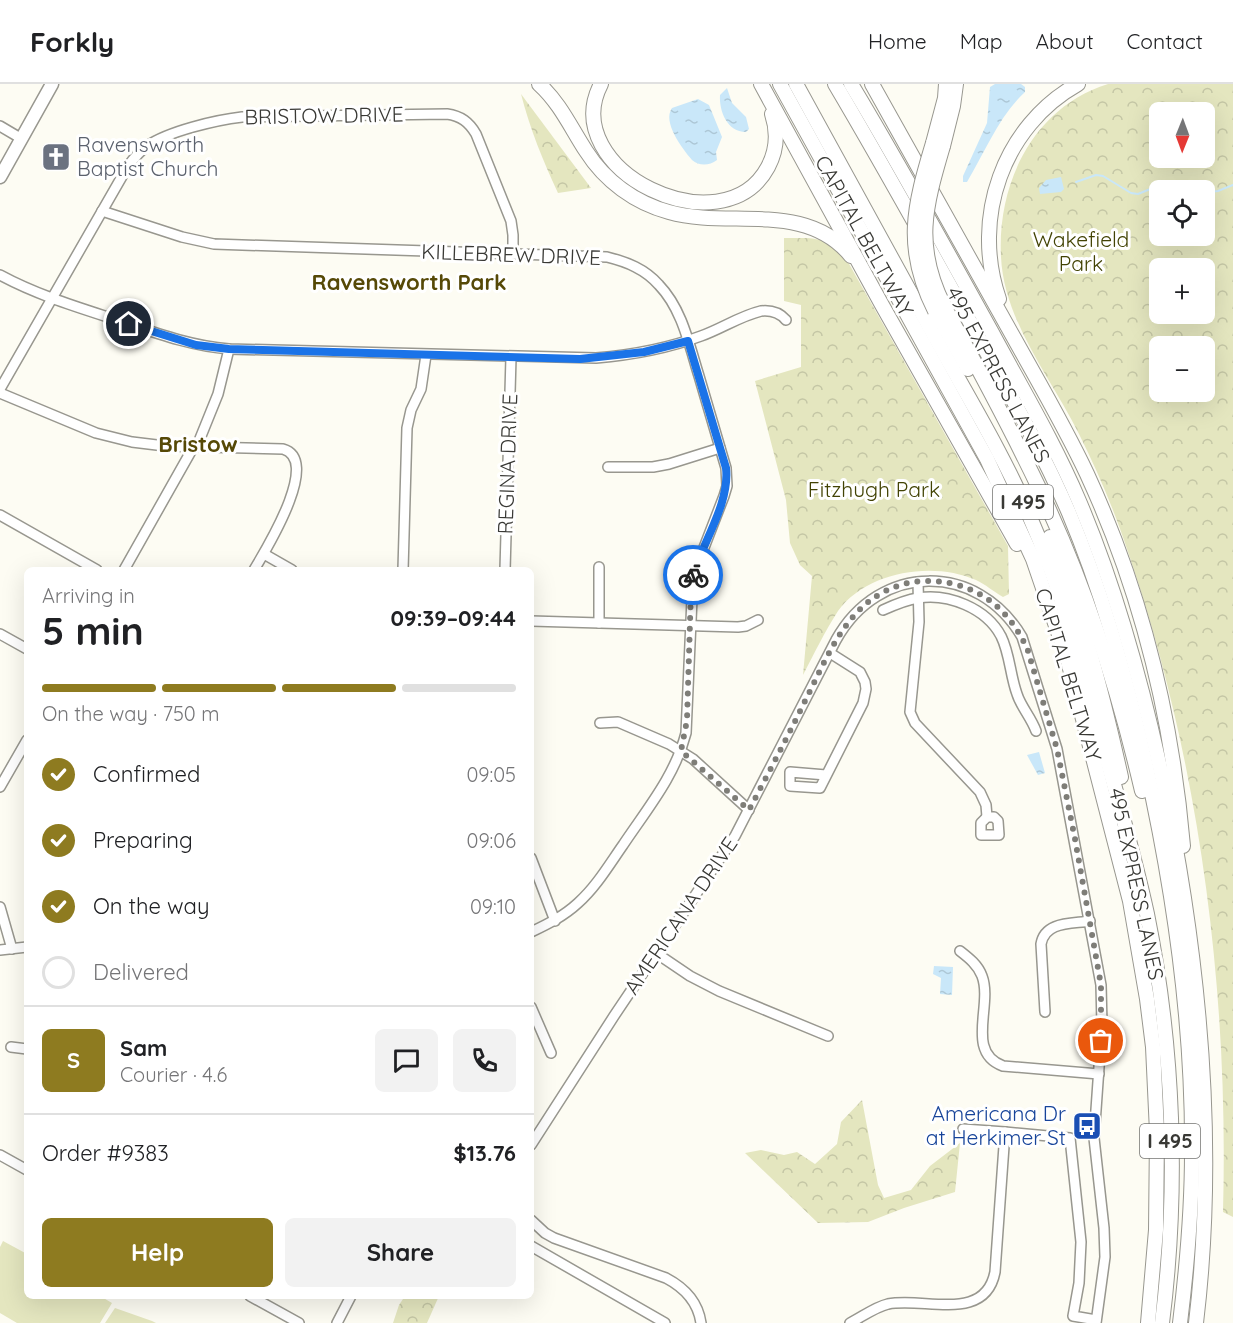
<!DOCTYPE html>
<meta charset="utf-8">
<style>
:root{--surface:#fff;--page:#f2f2f2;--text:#202124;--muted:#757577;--line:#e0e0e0;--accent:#8e7b20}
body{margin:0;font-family:Quicksand,sans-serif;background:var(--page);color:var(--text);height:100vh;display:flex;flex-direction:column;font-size:22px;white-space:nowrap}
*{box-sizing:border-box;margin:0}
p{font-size:20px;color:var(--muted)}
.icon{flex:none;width:33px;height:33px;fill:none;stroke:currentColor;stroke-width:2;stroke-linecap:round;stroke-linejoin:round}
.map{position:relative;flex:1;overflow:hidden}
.panel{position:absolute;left:24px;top:483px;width:510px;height:732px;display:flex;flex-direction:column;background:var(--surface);border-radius:9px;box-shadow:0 6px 24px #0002}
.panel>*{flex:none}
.needle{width:39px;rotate:181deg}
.buttons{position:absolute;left:1149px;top:18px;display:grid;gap:12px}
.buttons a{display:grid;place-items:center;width:66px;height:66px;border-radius:9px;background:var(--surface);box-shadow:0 6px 24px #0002;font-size:30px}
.pin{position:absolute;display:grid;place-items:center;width:51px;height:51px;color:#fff;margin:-26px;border:3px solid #fff;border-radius:50%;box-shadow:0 2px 6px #0007}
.courier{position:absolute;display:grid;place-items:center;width:60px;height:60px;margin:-30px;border:4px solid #1a73e8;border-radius:50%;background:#fff;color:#222;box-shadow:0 2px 8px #0007}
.headline em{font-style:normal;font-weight:700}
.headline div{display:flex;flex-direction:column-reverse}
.headline{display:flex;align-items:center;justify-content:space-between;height:102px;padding:0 18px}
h1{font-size:39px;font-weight:700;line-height:45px}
.bar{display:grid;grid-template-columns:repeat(4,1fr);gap:9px 6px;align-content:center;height:72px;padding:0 18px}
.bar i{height:8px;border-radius:4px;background:var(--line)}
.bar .on{background:var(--accent)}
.bar p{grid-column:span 4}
.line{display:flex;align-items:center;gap:15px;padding:0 18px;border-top:2px solid var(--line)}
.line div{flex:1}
.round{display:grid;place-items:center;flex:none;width:63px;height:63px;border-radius:9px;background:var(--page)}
ol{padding:0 18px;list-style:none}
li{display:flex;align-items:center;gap:18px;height:66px}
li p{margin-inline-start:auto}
li .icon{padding:6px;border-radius:50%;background:var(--accent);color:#fff;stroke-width:4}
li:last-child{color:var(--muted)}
li i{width:33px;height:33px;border:3px solid var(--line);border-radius:50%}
.cta{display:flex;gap:12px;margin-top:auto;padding:12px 18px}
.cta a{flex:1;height:69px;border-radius:9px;background:var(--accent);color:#fff;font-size:24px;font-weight:700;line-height:69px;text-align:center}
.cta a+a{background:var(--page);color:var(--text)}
header{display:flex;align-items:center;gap:36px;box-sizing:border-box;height:84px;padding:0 30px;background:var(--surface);border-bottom:2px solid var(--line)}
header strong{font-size:28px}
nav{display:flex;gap:33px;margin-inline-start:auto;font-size:21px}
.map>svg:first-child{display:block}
</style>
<header>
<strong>Forkly</strong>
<nav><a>Home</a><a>Map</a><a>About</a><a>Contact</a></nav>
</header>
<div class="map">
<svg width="1233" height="1239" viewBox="0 0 1233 1239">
<defs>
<pattern id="forest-crowns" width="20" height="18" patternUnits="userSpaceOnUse" patternTransform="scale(1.5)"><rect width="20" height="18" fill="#e4e6bf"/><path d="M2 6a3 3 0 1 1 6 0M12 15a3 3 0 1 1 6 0" fill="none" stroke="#c4c6a5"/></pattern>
<pattern id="water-ripples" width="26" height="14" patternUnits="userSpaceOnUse" patternTransform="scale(1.5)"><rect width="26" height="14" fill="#c9e7f9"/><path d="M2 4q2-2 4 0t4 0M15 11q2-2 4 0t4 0" fill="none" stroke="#adc7d6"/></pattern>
</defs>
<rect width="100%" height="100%" fill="#fdfcf3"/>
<g fill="#e4e6bf">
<polygon points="3,1157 27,1170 27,1212 100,1212 112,1219 100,1239 17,1239 0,1229 0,1163"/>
<polygon points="115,1224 152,1237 156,1239 105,1239"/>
</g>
<g fill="url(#forest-crowns)" fill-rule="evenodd">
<path d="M1108,0H1233V1133L1223,1128C1229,907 1200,678 1128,468C1115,428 1098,388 1079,350C1051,294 1004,237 1001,173C997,98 1034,23 1108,0ZM1160,28H1204V74H1160ZM1160,106H1204V152H1160ZM1160,184H1204V230H1160ZM1160,262H1204V308H1160Z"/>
<path d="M521,10L591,104L558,109C543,77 530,45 521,10Z"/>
<path d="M784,154C819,154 823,151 848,178L1008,462L1009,510L1003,513C994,508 985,500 976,496C933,477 867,487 838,527C825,547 814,570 803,591L812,492L800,481L790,459L786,416L755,297L801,283V221L784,217Z"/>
<polygon points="862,1016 878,1101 884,1114 911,1106 930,1082 960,1059 955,1108 904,1124 868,1138 818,1139 745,1069 761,1066 784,1071 797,1068 815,1080 837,1060 841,1038"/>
<polygon points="405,1212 439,1212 427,1239 393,1239 399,1221"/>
</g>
<g fill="url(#water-ripples)">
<path d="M995,0H1021L1025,3V8C999,32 985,68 967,98H963V92L987,39L990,3Z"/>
<path d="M727,4L732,19L746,33L749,45L746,48C727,48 719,27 720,11Z"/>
<path d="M698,15L709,21L722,53L716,68L717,76C709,82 699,82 692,76C682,64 662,38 672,24Z"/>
<polygon points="1061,93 1064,105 1061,108 1040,110 1039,104 1046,96"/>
<polygon points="1039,668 1045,689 1038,691 1027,671"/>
<polygon points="934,882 953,883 952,911 940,910 941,894 933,890"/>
</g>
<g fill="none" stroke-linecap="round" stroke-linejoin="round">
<polyline stroke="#c9e7f9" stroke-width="2" points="1076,98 1096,91 1103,92 1131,109 1138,110 1170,97 1209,108 1218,107 1233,101"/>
<g stroke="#98978f" stroke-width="12">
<g id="minor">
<polyline points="0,42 22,55"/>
<path d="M102,127L182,153L214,160L607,173C627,178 645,185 659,201C682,225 689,260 699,292C708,323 717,354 726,384L727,402L724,412L693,492L686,649C675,692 647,725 623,761C609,781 596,803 578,819C564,832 548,840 531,848"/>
<path d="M0,191C37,211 77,223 117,236C153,248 190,262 229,265L596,274C632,271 666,265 701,252C721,245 740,232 761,227C771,226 780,229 786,236"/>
<path d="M0,305L128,82C134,74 140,67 147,62C169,47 216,36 242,33L447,30C461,32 469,38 476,50L511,137L513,151V170"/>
<path d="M0,309L96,349L132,358L165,362L283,365C322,376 265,467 254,486"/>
<polyline points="197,362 218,310 229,265"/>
<polyline points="608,383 653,383 669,380 720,364"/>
<polyline points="0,431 97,486"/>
<polyline points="264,470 292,486"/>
<polyline points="124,486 194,362"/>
<polyline points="403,486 407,344 411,326 421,305 426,271"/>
<polyline points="505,486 511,273"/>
<polyline points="918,498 919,538 910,628 915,639 980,708 986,721 987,733"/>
<path d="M883,526C894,521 905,516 918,514C948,509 986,524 1001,552C1010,570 1010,591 1017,610C1021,623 1031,633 1036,647"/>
<polyline points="531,537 738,543 746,542 758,536"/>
<polyline points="599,539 599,483"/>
<polyline points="0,550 27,565"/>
<polyline points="600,639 618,638 669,660 693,675 749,726"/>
<polyline points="826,691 790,688 790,702 820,704 863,619 866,605 865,598 860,588 830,569"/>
<polyline points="0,703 27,656"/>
<polygon points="987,733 994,733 998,737 999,751 981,751 981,739"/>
<polyline points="531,774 555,837"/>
<polyline points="0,823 12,865"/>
<polyline points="0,866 27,863"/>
<path d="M960,867C969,874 978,881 982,892C993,921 965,968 1003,982L1099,990"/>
<polyline points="656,869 690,892 719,907 828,952"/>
<polyline points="531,923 551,969"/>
<path d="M1045,928L1041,860C1045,837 1072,840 1090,837"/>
<polyline points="11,963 27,965"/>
<polyline points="1005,1048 1070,1054 1081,1158 1079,1199 1073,1232 1096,1236"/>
<path d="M531,1061L614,932L735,752L836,556C879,478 978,478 1022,553L1057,665L1101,901L1102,941L1094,1054L1104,1144L1105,1173L1096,1239"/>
<polyline points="0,1071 27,1086"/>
<path d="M531,1136L545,1149L554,1154L666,1194C685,1204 698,1218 701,1239"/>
<polyline points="531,1162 665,1239"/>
<polyline points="250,1212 299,1239"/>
<polyline points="337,1239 351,1212"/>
<path d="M850,1239C862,1233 875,1223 888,1220C925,1213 985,1239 995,1188L1005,1048L963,1045"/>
</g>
</g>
<g stroke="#98978f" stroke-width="15">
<polyline id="major" points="0,93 52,0"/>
</g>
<g stroke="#98978f" stroke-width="16">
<g id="highway">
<path d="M539,0C560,19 571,44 586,67C605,97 635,119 669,128C729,145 806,116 851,172"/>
<path d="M601,0C556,86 723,167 768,83C777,66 778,48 772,30"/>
<polyline points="761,0 882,221 1017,460"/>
<polyline points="780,0 987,375 1033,475 1068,577 1130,817 1147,915 1153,963 1157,1048 1156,1146 1148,1239"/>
<path d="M796,0C843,85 890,170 936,255C968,313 1003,370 1029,431C1062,506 1083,584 1104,664C1119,719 1135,774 1147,830C1174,963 1179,1105 1162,1239"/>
<path d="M835,0C883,81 929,164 975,247C1008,307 1042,366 1069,429C1103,510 1127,596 1146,682C1174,808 1193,938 1192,1068C1192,1125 1187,1182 1180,1239"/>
<path d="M851,0C900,81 945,164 991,247C1021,303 1054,358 1079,417C1116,504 1141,596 1161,688C1199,868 1218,1056 1196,1239"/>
<path d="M872,0C919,85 967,169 1014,254C1039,299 1065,343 1087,390C1141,507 1172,634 1183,762"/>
<polyline points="933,59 945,14 946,0"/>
<polyline points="943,62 953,22 956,0"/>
<path d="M999,215C971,134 1003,42 1078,0"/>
<path d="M944,222C977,282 1010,343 1039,404C1085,500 1118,604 1142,707"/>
<polyline points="935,227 968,285"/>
<path d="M1050,453C1083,534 1102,608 1121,693"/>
</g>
</g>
<use href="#minor" stroke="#fff" stroke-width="9"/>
<use href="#major" stroke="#fff" stroke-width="12"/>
<use href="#highway" stroke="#fff" stroke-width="14"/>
<g stroke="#98978f" stroke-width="16" stroke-linecap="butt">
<g id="highway-bridge">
<path d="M933,59C914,122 903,164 935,227"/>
<path d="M943,62C925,123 914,162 944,222"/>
</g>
</g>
<use href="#highway-bridge" stroke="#fff" stroke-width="14"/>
</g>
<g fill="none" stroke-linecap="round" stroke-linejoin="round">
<path stroke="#7e7d78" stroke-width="6" stroke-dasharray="0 10.8" d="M693,491L691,506L687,636L681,667L749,726C768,690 787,654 805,617C829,570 848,515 904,500C920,496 937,496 954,500C990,509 1014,534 1028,567L1057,665L1075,755L1101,901V957"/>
<path stroke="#1a73e8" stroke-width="8" d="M129,240L196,261L229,265L580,275L644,268L688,257L726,384C730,419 703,458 693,491"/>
</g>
<defs>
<g id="church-square" transform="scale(1.5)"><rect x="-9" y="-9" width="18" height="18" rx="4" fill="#6b7280" stroke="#fff"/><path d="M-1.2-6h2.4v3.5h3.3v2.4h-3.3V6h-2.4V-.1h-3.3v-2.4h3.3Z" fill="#fff"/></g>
<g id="bus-square" transform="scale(1.5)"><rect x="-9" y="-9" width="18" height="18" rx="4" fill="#1a4fb4" stroke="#fff"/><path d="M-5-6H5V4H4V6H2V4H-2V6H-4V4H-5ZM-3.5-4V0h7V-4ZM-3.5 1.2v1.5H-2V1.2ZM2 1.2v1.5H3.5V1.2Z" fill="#fff"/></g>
</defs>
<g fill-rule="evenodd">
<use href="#church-square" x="56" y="73"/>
<use href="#bus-square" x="1087" y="1042"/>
</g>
<g text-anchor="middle" stroke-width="6" stroke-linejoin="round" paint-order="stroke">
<g fill="#fff" stroke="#747472" stroke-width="1.5">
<rect x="993" y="401" width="60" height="34" rx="4.5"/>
<rect x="1140" y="1040" width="60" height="34" rx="4.5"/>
</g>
<g font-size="20" font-weight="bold" fill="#393935">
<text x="1023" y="425">I 495</text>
<text x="1170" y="1064">I 495</text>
</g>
<g font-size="21" fill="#393935" stroke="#fff">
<text transform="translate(324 32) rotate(-1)" y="7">BRISTOW DRIVE</text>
<text transform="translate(864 152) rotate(61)" y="7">CAPITAL BELTWAY</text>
<text transform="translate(511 171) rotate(2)" y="7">KILLEBREW DRIVE</text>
<text transform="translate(998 291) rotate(62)" y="7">495 EXPRESS LANES</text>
<text transform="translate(508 380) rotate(-88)" y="7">REGINA DRIVE</text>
<text transform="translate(1068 591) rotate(73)" y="7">CAPITAL BELTWAY</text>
<text transform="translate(1136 800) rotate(78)" y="7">495 EXPRESS LANES</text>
<text transform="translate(681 832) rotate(-56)" y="7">AMERICANA DRIVE</text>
</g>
<g font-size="21" fill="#5b616d" stroke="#fff" text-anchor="start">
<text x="77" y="68">Ravensworth<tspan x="77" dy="24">Baptist Church</tspan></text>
</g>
<g font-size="21" fill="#424304" stroke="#fff">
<text x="1081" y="163">Wakefield<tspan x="1081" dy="24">Park</tspan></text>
<text x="874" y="413">Fitzhugh Park</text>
</g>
<g font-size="21" fill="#164399" stroke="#fff" text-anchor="end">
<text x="1066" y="1037">Americana Dr<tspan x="1066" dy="24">at Herkimer St</tspan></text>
</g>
<g font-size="22" font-weight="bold" fill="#564907" stroke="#fff">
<text x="409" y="206">Ravensworth Park</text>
<text x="198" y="368">Bristow</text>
</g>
</g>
</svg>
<div class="buttons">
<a><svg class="needle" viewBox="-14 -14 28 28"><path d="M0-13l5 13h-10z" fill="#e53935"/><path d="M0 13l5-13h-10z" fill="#757577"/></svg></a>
<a><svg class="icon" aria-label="locate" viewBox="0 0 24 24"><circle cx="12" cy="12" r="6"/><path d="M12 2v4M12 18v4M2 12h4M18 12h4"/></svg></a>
<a>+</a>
<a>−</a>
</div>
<div class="pin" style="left:1101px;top:957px;background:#ea580c"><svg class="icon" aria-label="bag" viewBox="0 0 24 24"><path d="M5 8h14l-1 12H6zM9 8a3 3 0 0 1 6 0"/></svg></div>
<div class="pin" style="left:129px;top:240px;background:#1f2937"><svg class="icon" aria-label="home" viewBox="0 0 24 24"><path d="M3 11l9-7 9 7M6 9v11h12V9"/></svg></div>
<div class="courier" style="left:693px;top:491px"><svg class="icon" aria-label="bike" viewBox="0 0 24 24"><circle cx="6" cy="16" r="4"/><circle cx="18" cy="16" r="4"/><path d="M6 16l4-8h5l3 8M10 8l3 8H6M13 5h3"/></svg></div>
<section class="panel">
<div class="headline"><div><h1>5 min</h1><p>Arriving in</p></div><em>09:39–09:44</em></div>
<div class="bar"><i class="on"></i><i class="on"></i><i class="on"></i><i></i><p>On the way · 750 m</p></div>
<ol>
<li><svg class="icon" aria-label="check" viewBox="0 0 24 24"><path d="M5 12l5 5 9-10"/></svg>Confirmed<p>09:05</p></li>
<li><svg class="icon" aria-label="check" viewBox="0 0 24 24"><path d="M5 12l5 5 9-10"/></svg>Preparing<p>09:06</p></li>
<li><svg class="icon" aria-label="check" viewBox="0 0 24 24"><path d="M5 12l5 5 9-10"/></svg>On the way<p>09:10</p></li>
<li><i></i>Delivered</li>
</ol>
<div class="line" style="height:108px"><b class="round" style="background:var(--accent);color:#fff">S</b><div><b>Sam</b><p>Courier · 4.6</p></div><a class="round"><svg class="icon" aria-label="chat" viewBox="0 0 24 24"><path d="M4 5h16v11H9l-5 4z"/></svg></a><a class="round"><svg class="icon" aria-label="phone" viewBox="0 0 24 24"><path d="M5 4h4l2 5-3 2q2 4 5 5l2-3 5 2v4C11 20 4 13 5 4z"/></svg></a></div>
<div class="line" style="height:78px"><div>Order #9383</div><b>$13.76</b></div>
<div class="cta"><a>Help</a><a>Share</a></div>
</section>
</div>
